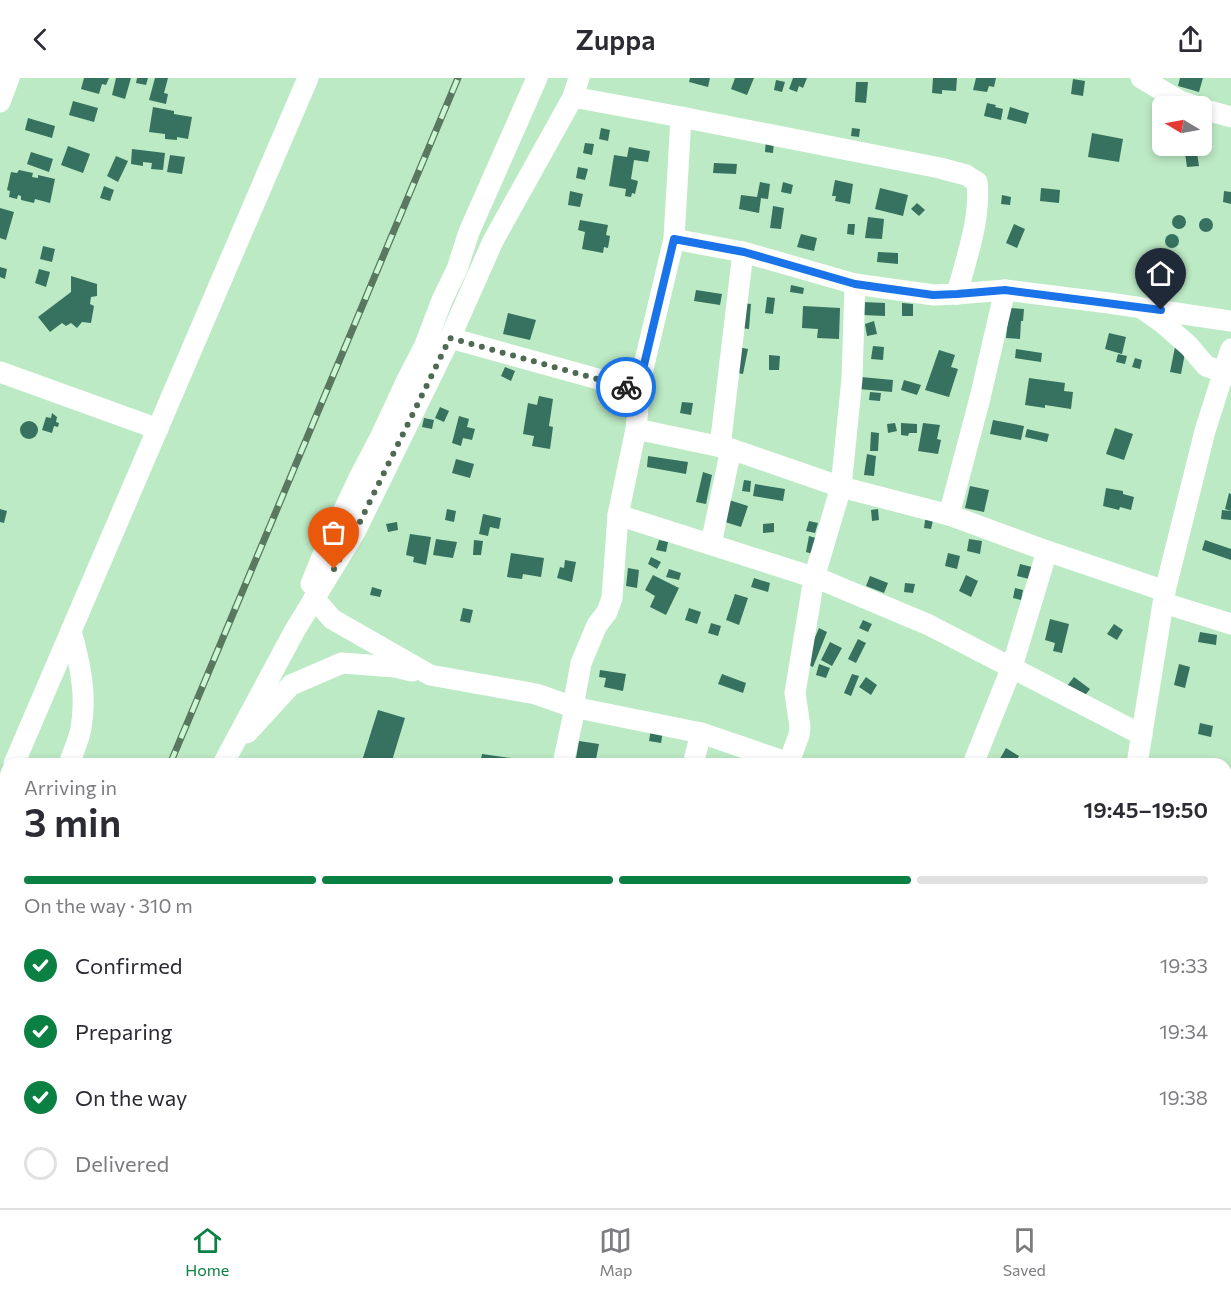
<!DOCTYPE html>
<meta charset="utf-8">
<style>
:root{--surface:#fff;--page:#f7f7f7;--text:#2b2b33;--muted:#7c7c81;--line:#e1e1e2;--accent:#0b8043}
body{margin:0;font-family:Commissioner,sans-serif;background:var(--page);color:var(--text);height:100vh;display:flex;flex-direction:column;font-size:22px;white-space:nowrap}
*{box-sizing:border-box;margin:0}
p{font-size:20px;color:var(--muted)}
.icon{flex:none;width:33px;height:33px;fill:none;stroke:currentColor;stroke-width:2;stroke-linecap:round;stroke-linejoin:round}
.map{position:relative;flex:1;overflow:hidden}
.drawer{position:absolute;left:0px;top:680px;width:1232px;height:452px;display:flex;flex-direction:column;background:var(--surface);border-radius:18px 18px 0 0;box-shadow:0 3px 9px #0003}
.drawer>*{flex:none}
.needle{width:39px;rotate:280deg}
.buttons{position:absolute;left:1152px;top:18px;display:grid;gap:12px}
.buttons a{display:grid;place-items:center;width:60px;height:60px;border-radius:9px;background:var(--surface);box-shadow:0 3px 9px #0003;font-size:30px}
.pin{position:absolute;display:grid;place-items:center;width:51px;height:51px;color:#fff;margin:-62px -26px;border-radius:50% 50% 50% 0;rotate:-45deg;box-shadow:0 0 6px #0007}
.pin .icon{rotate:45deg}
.courier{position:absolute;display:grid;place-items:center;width:60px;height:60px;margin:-30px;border:4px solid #1a73e8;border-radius:50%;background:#fff;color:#222;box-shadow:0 2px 8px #0007}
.head em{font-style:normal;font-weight:600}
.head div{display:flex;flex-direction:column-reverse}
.head{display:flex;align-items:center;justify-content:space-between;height:102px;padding:0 24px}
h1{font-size:39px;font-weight:600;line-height:45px}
.bar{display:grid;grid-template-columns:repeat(4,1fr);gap:9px 6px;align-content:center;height:72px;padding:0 24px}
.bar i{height:8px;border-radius:4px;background:var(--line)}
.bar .selected{background:var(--accent)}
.bar p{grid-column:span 4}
ol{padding:0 24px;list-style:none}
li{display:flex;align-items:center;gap:18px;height:66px}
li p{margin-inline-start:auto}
li .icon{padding:6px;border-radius:50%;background:var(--accent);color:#fff;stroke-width:4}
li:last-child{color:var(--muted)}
li i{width:33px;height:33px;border:3px solid var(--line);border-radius:50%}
header{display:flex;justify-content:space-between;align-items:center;height:78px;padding:0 24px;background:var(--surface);font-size:27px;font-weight:600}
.menu{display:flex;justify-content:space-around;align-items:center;height:84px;border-top:2px solid var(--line);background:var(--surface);font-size:16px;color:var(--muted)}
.menu a{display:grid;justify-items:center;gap:3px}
.menu .selected{color:var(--accent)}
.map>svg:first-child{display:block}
</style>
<header><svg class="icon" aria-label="back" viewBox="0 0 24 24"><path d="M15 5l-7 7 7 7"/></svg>Zuppa<svg class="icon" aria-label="share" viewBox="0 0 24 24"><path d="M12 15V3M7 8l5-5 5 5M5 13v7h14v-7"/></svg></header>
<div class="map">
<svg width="1231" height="1130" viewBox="0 0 1231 1130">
<rect width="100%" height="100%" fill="#bceac4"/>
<g fill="#36725f">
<polygon points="84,0 109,0 106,7 102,6 99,16 81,11"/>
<polygon points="116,0 131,0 125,21 112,17"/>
<polygon points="137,0 148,0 146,7 136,5"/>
<polygon points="155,0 168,0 164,15 168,16 166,26 149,22"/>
<polygon points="690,0 710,0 708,9 689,4"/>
<polygon points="735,0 754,0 747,17 731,11"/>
<polygon points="793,0 807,0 803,10 799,8 797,14 789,11"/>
<polygon points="933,0 957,0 956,13 942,12 942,16 932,15"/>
<polygon points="976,0 996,0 994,9 989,8 987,14 973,12"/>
<polygon points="1180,0 1203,0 1199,14 1178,8"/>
<polygon points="1073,1 1085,3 1083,18 1071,16"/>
<polygon points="776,2 785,4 782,14 774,12"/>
<polygon points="856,4 868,4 866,25 855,24"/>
<polygon points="73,23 98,30 94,44 69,37"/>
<polygon points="987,25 996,27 995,29 1003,31 1001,42 984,38"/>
<polygon points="153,29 174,33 174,36 192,39 188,61 177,59 177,62 165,61 165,56 149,54"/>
<polygon points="1010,29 1029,35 1026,46 1007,41"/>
<polygon points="28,40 55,48 52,60 25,52"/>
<polygon points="601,50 610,52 608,63 599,61"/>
<polygon points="852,50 860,51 859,59 851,58"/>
<polygon points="1092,55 1123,61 1119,84 1088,79"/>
<polygon points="766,61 774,63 773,75 765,74"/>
<polygon points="585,65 594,66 592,77 583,75"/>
<polygon points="68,68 90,76 83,95 61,87"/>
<polygon points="1184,68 1196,68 1199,88 1187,89"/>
<polygon points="629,69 650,73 648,84 634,82 631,101 638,103 635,116 632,115 631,119 625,118 626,111 609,108 614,77 627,79"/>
<polygon points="132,71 165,75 163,92 151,91 152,85 143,84 143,88 131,86"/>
<polygon points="31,74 53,81 49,94 27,86"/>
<polygon points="170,77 185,79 182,96 167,94"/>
<polygon points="116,78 128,83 118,104 107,98"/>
<polygon points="714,85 737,86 736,96 713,95"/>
<polygon points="578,89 588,91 585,102 576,100"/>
<polygon points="19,92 33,95 32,99 38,100 38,97 55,101 50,125 35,121 34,125 21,122 21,118 18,117 17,121 9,119 10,113 7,112 11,94 17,95"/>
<polygon points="835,102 853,106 850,126 835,123 836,118 832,118"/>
<polygon points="760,104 770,106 768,121 761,120 759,135 739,131 741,117 757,119"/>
<polygon points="783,104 793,107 791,116 781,114"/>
<polygon points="104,108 114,112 110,123 100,120"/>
<polygon points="880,110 908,117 903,138 875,131"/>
<polygon points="1041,110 1060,112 1059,125 1040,123"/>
<polygon points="570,113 583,116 580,129 568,127"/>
<polygon points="1224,113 1231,114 1231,126 1223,124"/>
<polygon points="1002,117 1011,119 1010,127 1001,126"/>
<polygon points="917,125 925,132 919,138 911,131"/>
<polygon points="773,128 784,130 781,151 770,150"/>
<polygon points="0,130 14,134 6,162 0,160"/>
<circle cx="1179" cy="144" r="7"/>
<polygon points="868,139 884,141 882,161 865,160"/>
<circle cx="1206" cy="147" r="7"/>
<polygon points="580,142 608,147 606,157 610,158 608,170 604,169 603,175 582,171 585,154 578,152"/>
<polygon points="848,146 855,146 854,157 847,156"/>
<polygon points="1014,146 1025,151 1017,170 1006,165"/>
<polygon points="801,156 817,160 814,173 797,169"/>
<circle cx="1172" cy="163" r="7"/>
<polygon points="43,168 55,171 52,184 40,181"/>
<polygon points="878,174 898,175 898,186 877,184"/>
<polygon points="0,189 7,191 5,201 0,199"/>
<polygon points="39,191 50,194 46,209 35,205"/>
<polygon points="71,198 97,206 97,218 91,219 90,226 94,228 91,245 82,244 77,250 71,245 66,248 62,245 50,254 38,239 71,214"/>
<polygon points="791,207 804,210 803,216 790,214"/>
<polygon points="696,212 722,216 720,227 694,223"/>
<polygon points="767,219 775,220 773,236 765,235"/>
<polygon points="863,224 885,225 885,238 863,237"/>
<polygon points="741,225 751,226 749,251 740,250"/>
<polygon points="902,225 913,226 913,238 902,238"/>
<polygon points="803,228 840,230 839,261 817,260 818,251 802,250"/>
<polygon points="1009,230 1024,231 1023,243 1021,243 1020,261 1006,260"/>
<polygon points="508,235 536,242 530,262 503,256"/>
<polygon points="874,243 877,256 867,258 865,246"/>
<polygon points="1109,255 1126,259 1122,276 1105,271"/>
<polygon points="873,268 884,269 883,282 871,281"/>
<polygon points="737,269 748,271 743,296 732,294"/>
<polygon points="1175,269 1186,270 1181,296 1170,294"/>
<polygon points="1016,271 1042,275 1041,284 1015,280"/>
<polygon points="939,272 955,277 951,289 958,291 949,319 925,312"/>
<polygon points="1118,276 1127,278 1125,286 1116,284"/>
<polygon points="769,277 780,278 779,292 769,292"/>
<polygon points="1135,280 1142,282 1140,291 1132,289"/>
<polygon points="505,289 515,293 511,303 501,298"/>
<polygon points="861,299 893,302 892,314 859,311"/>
<polygon points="1029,300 1065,305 1064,313 1073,314 1071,331 1045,327 1045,330 1025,327"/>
<polygon points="904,302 921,307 917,317 901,312"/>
<polygon points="870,314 881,315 880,323 869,322"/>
<polygon points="539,318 553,321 549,348 553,349 550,371 532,368 534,358 523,356 528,325 537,327"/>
<polygon points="682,324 693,325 691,337 680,335"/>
<polygon points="440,329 449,333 444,344 435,340"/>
<polygon points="52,335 57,339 56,344 59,345 58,349 54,348 52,355 42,352 46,339 51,340"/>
<polygon points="459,338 469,341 467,349 475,351 472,362 463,360 461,368 452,365"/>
<polygon points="424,340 434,342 432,351 422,349"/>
<polygon points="993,342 1024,348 1021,362 990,356"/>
<circle cx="29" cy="352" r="9"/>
<polygon points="895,345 897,353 888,355 887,346"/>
<polygon points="901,345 917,346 917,355 909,355 908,358 901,357"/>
<polygon points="923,345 940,347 937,361 941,362 938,376 918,373"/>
<polygon points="1115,350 1133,356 1124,382 1106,376"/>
<polygon points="1027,351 1049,356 1047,364 1025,359"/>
<polygon points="871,354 879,355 878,373 870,373"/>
<polygon points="867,376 876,378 874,398 864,397"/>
<polygon points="648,378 688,384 686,396 647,389"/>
<polygon points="456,381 474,386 470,400 452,395"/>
<polygon points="703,394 712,397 706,426 696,424"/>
<polygon points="744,402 751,403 750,414 742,413"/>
<polygon points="755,406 785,411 783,423 753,418"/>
<polygon points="970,408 989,412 984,434 965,430"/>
<polygon points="1106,410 1123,413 1123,416 1134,419 1131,432 1120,429 1119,432 1103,428"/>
<polygon points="1229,415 1231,416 1231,433 1225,431"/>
<polygon points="729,422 748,428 741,449 722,443"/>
<polygon points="0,431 7,433 4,445 0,444"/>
<polygon points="447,431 456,433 454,444 445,442"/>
<polygon points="878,431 879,442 872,443 871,432"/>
<polygon points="1222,432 1231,433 1231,442 1221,441"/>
<polygon points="483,436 501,440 499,451 490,449 488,458 479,456"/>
<polygon points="926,436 934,438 931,451 924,450"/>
<polygon points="809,443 818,445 815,455 806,453"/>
<polygon points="397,444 398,452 388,454 386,446"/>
<polygon points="774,445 774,454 763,455 763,446"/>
<polygon points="410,456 431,459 426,487 413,484 414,479 406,477"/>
<polygon points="809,458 819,461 816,477 806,474"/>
<polygon points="436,461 457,464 453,480 433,477"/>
<polygon points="969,461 982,463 980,476 967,473"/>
<polygon points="474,462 483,463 481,477 473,477"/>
<polygon points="659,462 668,464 666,474 656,472"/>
<polygon points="1205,462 1231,471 1231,482 1202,472"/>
<polygon points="511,475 544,480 541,499 523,496 522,501 507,499"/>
<polygon points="948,475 960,478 957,491 945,488"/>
<polygon points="651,479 661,484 657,491 648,486"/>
<polygon points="565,482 576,484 572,504 557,500 560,489 564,490"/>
<polygon points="1020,486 1032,489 1029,501 1017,498"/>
<polygon points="628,490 639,492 637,510 626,508"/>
<polygon points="669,491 681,495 679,502 666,499"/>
<polygon points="653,497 679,510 666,537 650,529 655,518 645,512"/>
<polygon points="966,497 978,503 971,519 959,513"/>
<polygon points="870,498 888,505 884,515 866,508"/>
<polygon points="754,500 770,505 768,514 751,509"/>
<polygon points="905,505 915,506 913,515 904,514"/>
<polygon points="372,509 382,512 380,519 370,517"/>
<polygon points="1015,510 1023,512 1021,522 1013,520"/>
<polygon points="735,516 748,520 739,547 726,542"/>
<polygon points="463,530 473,532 470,545 460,543"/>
<polygon points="689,530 701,534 697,546 685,542"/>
<polygon points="1050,541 1069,546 1062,575 1053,573 1055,565 1045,562"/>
<polygon points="863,542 872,546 868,554 859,550"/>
<polygon points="711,545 721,548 718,558 708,555"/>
<polygon points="1114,546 1123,552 1117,562 1107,556"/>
<polygon points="819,550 827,554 813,589 804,585"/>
<polygon points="1200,554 1217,557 1216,567 1198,564"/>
<polygon points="858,561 866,565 856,585 848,581"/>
<polygon points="830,564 842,570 832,588 821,582"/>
<polygon points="819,586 830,590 826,600 816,597"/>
<polygon points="1179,586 1190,589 1185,610 1174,607"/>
<polygon points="600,592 626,596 623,613 604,609 606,600 599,599"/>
<polygon points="722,596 746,605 743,615 718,606"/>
<polygon points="852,596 859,598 851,618 844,615"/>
<polygon points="866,599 877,607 871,617 859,609"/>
<polygon points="1074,599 1090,611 1083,620 1067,608"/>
<polygon points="378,632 405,640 391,686 361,686"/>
<polygon points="1200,645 1213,648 1211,659 1198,656"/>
<polygon points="651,651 663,653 661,665 649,663"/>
<polygon points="579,663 599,666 595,686 575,686"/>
<polygon points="1006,670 1019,678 1014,686 997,686"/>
<polygon points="482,676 518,681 518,686 480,686"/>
<polygon points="1226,691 1231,693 1230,704 1226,702"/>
<polygon points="1226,898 1231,902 1231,926 1228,924 1226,927"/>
<polygon points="1227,961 1231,965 1231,972 1226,979 1226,963"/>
<polygon points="1231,1087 1231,1106 1226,1104"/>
<polygon points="378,1125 402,1125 400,1130 376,1130"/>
<polygon points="416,1125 429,1125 426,1130 414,1130"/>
<polygon points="703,1125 714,1125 720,1130 704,1130 701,1128"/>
<polygon points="924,1125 950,1125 955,1130 923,1130 921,1128"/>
<polygon points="987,1125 1007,1125 1005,1130 997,1130"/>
</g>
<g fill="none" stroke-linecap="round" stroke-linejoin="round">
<g stroke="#fff" stroke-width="21">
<polyline points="1141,0 1180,23 1195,28"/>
<path d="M573,19L681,39L940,90L966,97L977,104C981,142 966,180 957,216"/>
<polyline points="0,24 9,0"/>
<polyline points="1202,31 1231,39"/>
<polyline points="674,161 743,174 855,206 934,217 957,216 1005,212 1109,225 1231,243"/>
<polyline points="1144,232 1164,246 1189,268 1206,288 1231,297"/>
<polyline points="450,260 638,312"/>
<polyline points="0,294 158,351"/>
<polyline points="636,351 731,371 841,409 949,437 1047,473 1165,513"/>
<polyline points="720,369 743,174"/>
<polyline points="618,437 822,502 929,547 1142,657"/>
<polyline points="949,437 980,320 1005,212"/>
<polyline points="711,466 731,371"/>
<polyline points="311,506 336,445 343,434 359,400 380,360 408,300 425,267 442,222 457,191 469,154 537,0"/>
<polyline points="314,520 332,541 430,597 536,616 573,629 701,655 792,686"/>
<polyline points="1164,525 1231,546"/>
<polyline points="247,655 291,607 342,585 395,589 412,593"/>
<polyline points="789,684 799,657 800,649 795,615 814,500 841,409 852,301 855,206"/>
<polyline points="14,686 308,0"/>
<path d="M69,686C73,674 79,662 81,650C87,617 80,585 71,553"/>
<polyline points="223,686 295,552 355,454 450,260 493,163 573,19 579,0"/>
<polyline points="563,686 575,630 573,629 581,585 597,547 607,534 612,520 618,437 636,351 638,329 638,312 674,161 681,39"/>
<polyline points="693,686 701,655"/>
<polyline points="973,686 1012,589 1047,473"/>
<polyline points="1137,686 1165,513 1205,353 1231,271"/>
<polyline points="0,721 6,706"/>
<polyline points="1226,813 1231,806"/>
<polyline points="1226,881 1231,885"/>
<polyline points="0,885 6,867"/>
<polyline points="0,926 6,937"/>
<polyline points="0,962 6,954"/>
<polyline points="1226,1025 1231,1012"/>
<polyline points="579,1125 584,1130"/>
<polyline points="1122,1125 1122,1130"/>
<polyline points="60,1130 62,1125"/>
<polyline points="801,1130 801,1125"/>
<polyline points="906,1130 908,1125"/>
<polyline points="1202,1130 1203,1125"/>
</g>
<g stroke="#5a785f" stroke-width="7">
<g id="rail">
<polyline points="170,686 458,0"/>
<polyline points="0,1113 6,1097"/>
</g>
</g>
<use href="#rail" stroke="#c9f7d1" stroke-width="4.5" stroke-dasharray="14" stroke-linecap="butt"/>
</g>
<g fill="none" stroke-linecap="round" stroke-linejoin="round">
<polyline stroke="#4e6a54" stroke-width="6" stroke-dasharray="0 10.8" points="334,491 355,454 450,260 626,309"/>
<polyline stroke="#1a73e8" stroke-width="8" points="626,309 638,312 674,161 744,174 855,206 933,217 957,216 1005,212 1161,232"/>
</g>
</svg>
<div class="buttons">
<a><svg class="needle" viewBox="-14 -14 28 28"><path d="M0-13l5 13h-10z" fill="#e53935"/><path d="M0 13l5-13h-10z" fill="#7c7c81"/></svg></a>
</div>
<div class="pin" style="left:334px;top:491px;background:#ea580c"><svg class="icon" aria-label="bag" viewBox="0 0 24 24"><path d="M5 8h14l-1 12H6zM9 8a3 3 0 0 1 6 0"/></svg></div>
<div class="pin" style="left:1161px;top:232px;background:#1f2937"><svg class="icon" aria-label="home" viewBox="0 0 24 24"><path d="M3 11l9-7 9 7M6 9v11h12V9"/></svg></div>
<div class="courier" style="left:626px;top:309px"><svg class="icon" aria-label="bike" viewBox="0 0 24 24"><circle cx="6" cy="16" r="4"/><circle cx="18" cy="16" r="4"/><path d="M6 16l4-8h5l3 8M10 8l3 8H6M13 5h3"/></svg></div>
<section class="drawer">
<div class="head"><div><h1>3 min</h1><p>Arriving in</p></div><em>19:45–19:50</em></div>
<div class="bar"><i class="selected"></i><i class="selected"></i><i class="selected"></i><i></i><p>On the way · 310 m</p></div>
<ol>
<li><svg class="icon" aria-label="check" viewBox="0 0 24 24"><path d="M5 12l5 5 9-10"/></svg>Confirmed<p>19:33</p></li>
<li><svg class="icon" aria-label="check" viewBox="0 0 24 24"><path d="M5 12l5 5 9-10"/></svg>Preparing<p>19:34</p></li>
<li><svg class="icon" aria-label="check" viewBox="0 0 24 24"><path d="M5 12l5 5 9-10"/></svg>On the way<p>19:38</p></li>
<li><i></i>Delivered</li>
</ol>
</section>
</div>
<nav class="menu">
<a class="selected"><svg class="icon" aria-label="home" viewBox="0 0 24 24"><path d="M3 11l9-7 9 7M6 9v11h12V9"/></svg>Home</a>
<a><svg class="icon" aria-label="map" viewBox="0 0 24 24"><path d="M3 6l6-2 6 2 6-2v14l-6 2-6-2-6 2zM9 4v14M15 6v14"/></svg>Map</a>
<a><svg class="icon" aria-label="saved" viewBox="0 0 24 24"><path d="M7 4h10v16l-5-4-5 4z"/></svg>Saved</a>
</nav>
